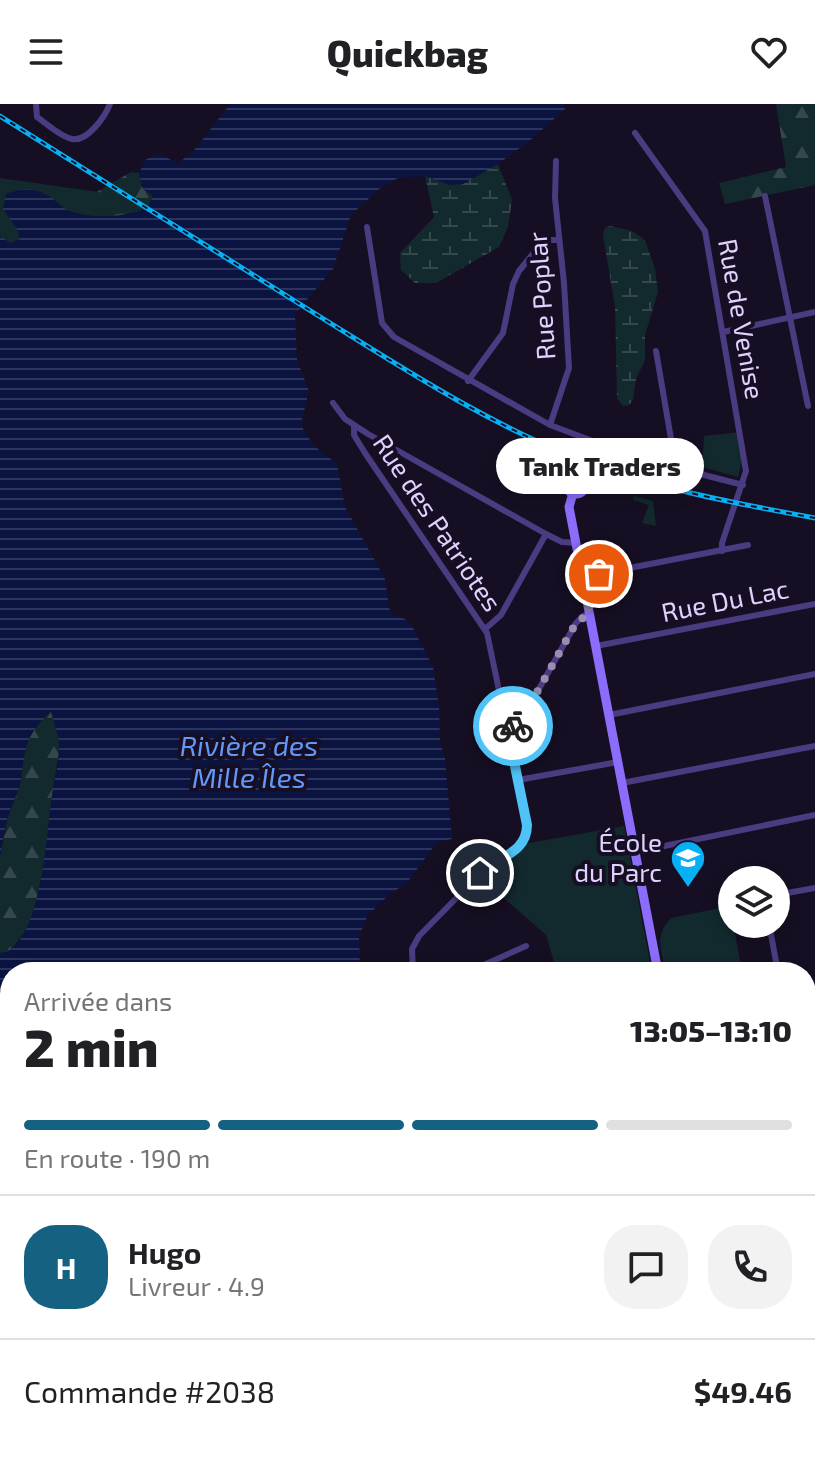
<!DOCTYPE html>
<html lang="fr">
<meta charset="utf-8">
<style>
:root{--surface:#fff;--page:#f2f2f2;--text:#202124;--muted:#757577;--line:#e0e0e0;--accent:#156182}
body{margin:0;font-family:"Exo 2",sans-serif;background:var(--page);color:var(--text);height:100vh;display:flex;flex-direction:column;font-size:30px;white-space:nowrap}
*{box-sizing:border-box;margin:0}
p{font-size:26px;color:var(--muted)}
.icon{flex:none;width:44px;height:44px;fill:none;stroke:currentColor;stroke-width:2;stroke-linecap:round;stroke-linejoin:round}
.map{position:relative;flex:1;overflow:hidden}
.sheet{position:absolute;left:0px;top:858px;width:816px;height:496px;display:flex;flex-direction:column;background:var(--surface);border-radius:32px 32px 0 0;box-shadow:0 4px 12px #0003}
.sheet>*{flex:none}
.fabs{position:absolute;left:718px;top:762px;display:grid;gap:16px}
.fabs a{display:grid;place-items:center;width:72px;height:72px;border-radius:50%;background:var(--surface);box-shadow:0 4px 12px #0003;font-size:40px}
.pin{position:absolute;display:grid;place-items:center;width:68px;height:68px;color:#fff;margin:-34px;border:4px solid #fff;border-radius:50%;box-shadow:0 2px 8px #0007}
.courier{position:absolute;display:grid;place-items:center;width:80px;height:80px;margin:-40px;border:6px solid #4fc3f7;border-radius:50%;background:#fff;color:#222;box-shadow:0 2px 10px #0007}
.bubble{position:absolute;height:56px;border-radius:28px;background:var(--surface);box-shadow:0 4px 12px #0003;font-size:26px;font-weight:800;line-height:56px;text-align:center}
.overview em{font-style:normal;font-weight:800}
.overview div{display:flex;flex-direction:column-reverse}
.overview{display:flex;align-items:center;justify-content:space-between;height:136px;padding:0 24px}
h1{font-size:52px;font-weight:800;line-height:60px}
.bar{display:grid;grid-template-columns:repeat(4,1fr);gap:12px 8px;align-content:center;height:96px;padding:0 24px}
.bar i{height:10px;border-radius:6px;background:var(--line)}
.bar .selected{background:var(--accent)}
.bar p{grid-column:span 4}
.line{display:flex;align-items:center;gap:20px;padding:0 24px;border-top:2px solid var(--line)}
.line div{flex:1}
.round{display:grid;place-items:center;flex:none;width:84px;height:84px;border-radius:32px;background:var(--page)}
header{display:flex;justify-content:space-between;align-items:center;height:104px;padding:0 24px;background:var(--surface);font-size:36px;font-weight:800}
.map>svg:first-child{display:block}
</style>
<header><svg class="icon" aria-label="menu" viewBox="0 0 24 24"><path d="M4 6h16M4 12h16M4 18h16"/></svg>Quickbag<svg class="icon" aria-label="heart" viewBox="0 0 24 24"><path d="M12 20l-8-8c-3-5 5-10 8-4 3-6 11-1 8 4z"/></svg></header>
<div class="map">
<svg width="815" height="1354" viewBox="0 0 815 1354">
<defs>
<pattern id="forest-firs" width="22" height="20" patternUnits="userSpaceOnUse" patternTransform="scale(2)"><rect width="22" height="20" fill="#12292d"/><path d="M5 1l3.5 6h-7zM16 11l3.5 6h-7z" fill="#34474c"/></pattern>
<pattern id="wetland-marsh" width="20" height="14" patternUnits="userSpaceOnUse" patternTransform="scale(2)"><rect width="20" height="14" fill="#12292d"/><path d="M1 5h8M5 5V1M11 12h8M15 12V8" fill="none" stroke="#34474c"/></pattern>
<pattern id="water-rules" width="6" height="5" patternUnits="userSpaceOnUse" patternTransform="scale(2)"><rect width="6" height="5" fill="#0b1440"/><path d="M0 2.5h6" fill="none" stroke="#2e355d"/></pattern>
</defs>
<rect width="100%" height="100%" fill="#160f23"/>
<g fill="url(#forest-firs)">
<polygon points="776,0 815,0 815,81 725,100 719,79 786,63"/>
<polygon points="131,68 139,69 142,83 153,92 147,105 115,113 92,112 95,89"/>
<path d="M51,607L60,639L59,649C56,666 53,682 51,699C46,745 46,815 8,848L0,849V752L8,712L20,681L21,659L28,636L37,621Z"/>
</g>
<g fill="url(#wetland-marsh)">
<path d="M498,60L512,96L508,123L499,143L436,179H415L401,166L400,149L434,113L425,72C464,86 463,79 498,60Z"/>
<polygon points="610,122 632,127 645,136 655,165 658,188 645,231 645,256 636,275 633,296 629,301 623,302 617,294 615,203 603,131 605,124"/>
</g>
<g fill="#12292d">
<polygon points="0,74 112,90 141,108 93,112 0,180"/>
<polygon points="741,328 744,347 738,373 702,363 704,332"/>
<polygon points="634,392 653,397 656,422 642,419 649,401 633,396"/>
<polygon points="624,722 652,868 557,868 546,831 481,774 529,739"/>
<path d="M730,802L742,868H666C661,845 654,832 671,814Z"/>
<polygon points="10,1268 10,1344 50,1344 49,1354 0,1354 0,1276"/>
<polygon points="362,1344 461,1344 440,1354 350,1354"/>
</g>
<g fill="url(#water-rules)">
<path d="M230,0H562L565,5L528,38L498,60L463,80L450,81L425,72L398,74L379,85L351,111L333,165L303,200L295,212L297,256L309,287L302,315L303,325L313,341L337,360L345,403L385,475L389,504L394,511L405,515L412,522L433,563L439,602L440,638L445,655L452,735L437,738L406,780L391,789L368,811L359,832L360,868H10V1282L0,1292V849C40,848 47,729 51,699C53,681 59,662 59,644C60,632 54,619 51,608C23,633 26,645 20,680C18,690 12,699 9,709C4,723 3,738 0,752V132L10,139L20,135L17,125L3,105L6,90C21,85 32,83 47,91C55,95 60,102 67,106C94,116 120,113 147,105L153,92L142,83L139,69L145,56L159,49L178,60L196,44Z"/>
<polygon points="41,1344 367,1344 359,1354 40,1354"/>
</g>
<polygon fill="#160f23" points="155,106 307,201 304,205 152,110"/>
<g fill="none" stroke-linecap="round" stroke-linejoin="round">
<g stroke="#4b3b81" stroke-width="6">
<path d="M36,0L37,13C47,20 61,33 72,35C88,38 105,12 110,0"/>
<polyline points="635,29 705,127 746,367 722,439 722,447"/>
<polyline points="765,92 808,302"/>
<polyline points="367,123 382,219 394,233 550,321 638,354 743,381"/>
<polyline points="723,228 815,208"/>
<polyline points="656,247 676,364"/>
<polyline points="468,277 503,229 513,180 519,167 544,136 558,136"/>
<polyline points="333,299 345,315 368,330 546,430 562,438 576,439"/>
<polyline points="550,321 569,264 564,179 555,94 556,57"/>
<polyline points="354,322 354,331 365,349 487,529 527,721 526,733 520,743 486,764 419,832 412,845 413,868"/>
<polyline points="583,473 748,441"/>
<polyline points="485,525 501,511 546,430"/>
<polyline points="596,542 815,500"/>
<polyline points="609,611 815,570"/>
<polyline points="507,623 515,622 522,615 576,519 583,512 590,509"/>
<polyline points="518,676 618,658"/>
<polyline points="622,679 815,642"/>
<polyline points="635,748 815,711"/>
<polyline points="776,791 815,784"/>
<polyline points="769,820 778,868"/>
<polyline points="468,868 526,842"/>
<polyline points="806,894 815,892"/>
<polyline points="806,963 815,962"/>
<polyline points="806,1035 815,1034"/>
<polyline points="806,1105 815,1103"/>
<polyline points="505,1344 507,1354"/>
<polyline points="451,1354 472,1344"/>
<polyline points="621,1354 631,1344"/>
</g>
<g stroke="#8b6cfb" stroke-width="9">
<circle cx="576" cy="380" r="10"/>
<polyline points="573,389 569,403 658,868"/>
<polyline points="806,1289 815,1271"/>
<polyline points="772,1354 777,1344"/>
</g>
<g stroke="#07b0f5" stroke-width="5">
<path id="rail" d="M0,12C105,78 209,143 314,209C398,261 481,316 574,353C652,384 733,399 815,414"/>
</g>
<use href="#rail" stroke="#160f23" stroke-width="2" stroke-dasharray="6" stroke-linecap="butt"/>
</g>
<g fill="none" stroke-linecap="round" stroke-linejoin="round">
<polyline stroke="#998eb1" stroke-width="8" stroke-dasharray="0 14.4" points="513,622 522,615 576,519 590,509 583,473 599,470"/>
<path stroke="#4fc3f7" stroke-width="10" d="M480,769C498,753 527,749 527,721L507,623L513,622"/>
</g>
<defs>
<g id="school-pin" transform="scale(1.8)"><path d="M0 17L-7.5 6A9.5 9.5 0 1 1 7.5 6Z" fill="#07b0f5" stroke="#160f23"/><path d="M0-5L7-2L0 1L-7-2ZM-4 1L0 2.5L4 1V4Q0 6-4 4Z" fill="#fff"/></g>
</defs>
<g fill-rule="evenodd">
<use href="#school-pin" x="688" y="754"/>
</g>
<g text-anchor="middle" stroke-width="8" stroke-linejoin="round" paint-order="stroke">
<g font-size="26" fill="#e0d2fe" stroke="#160f23">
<text transform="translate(542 192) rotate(-94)" y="9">Rue Poplar</text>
<text transform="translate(741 215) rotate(80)" y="9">Rue de Venise</text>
<text transform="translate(437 419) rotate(56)" y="9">Rue des Patriotes</text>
<text transform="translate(725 497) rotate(-11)" y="9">Rue Du Lac</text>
</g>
<g font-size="26" fill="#e0d2fe" stroke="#160f23" text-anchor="end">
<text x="662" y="748">École<tspan x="662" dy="30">du Parc</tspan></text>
</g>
<g font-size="28" font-style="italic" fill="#6398fb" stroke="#160f23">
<text x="249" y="652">Rivière des<tspan x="249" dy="32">Mille Îles</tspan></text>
</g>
</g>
</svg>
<div class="fabs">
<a><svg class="icon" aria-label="layers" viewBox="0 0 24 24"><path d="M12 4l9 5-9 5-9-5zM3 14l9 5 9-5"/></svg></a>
</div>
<div class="pin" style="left:599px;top:470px;background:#ea580c"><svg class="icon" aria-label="bag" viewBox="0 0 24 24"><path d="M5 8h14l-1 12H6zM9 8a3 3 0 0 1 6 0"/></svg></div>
<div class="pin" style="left:480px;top:769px;background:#1f2937"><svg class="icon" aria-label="home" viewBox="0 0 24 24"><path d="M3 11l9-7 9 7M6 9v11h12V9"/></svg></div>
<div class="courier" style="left:513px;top:622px"><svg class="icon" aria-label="bike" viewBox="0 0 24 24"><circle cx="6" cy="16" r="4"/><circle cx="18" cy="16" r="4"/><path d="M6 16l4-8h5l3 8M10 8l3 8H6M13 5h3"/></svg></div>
<div class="bubble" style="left:496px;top:334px;width:208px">Tank Traders</div>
<section class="sheet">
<div class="overview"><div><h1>2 min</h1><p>Arrivée dans</p></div><em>13:05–13:10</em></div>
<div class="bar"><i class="selected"></i><i class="selected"></i><i class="selected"></i><i></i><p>En route · 190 m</p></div>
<div class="line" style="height:144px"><b class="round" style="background:var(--accent);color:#fff">H</b><div><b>Hugo</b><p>Livreur · 4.9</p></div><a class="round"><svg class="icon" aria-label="chat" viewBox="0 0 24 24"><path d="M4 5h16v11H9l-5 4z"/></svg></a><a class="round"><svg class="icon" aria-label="phone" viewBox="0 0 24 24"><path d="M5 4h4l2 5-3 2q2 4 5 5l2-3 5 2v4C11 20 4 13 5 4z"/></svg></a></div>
<div class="line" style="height:104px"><div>Commande #2038</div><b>$49.46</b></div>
</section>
</div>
